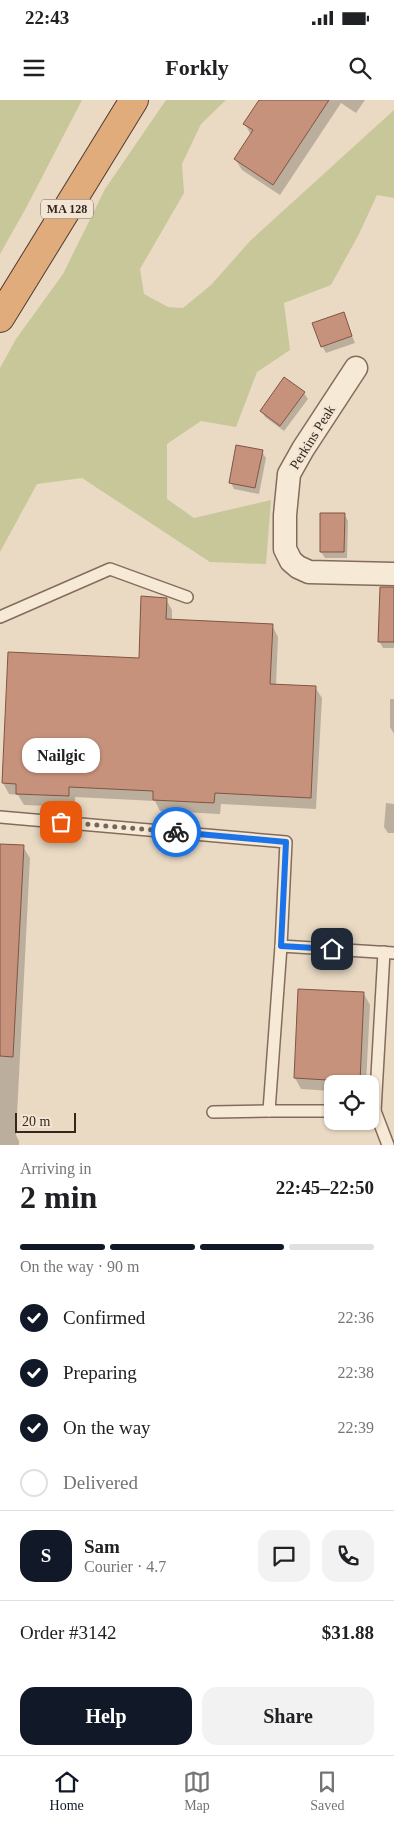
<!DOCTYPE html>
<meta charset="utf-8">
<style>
:root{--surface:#fff;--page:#f2f2f2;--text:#202124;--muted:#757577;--line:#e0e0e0;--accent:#111827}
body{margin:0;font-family:"Times New Roman",serif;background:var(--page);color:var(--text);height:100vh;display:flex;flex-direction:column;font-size:19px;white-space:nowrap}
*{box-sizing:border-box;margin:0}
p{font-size:16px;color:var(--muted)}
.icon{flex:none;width:28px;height:28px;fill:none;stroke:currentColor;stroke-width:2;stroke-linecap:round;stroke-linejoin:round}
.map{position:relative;height:1045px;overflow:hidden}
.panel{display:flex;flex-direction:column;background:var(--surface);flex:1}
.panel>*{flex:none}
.fabs{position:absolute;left:324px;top:975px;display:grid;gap:10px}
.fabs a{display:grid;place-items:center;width:55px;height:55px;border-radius:10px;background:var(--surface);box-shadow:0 1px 4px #0004;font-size:25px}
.scale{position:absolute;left:15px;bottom:12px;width:61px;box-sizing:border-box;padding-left:5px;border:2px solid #35271f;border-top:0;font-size:14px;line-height:18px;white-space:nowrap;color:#35271f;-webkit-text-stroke:4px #f3e5d3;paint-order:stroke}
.pin{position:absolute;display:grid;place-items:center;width:42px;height:42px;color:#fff;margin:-21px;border-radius:10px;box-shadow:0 2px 8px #0006}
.courier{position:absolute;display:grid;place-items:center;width:50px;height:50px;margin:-25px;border:4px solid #1a73e8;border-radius:50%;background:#fff;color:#222;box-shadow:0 1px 6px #0007}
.bubble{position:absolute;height:35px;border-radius:15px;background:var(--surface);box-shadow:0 1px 4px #0004;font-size:16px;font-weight:700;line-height:35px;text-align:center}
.overview em{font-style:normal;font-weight:700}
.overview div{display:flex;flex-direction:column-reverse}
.overview{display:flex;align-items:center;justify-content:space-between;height:85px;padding:0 20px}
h1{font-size:32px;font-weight:700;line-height:38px}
.bar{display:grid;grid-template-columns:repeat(4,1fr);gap:8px 5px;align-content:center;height:60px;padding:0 20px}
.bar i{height:6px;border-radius:4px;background:var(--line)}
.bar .selected{background:var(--accent)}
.bar p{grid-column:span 4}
.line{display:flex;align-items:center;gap:12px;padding:0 20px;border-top:1px solid var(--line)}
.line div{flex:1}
.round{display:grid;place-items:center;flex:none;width:52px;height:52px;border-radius:15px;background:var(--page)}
ol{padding:0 20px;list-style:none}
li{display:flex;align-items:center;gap:15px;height:55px}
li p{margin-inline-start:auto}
li .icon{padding:5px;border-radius:50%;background:var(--accent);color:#fff;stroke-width:4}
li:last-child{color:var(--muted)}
li i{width:28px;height:28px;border:2px solid var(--line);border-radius:50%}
.action{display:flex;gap:10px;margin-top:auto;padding:10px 20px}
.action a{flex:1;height:58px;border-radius:15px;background:var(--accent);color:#fff;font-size:20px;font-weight:700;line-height:58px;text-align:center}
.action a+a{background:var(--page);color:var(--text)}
.status{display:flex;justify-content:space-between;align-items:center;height:35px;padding:0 25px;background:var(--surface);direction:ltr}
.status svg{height:14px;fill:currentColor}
header{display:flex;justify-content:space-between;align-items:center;height:65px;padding:0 20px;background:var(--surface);font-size:22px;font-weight:700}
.tab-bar{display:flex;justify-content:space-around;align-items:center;height:70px;border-top:1px solid var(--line);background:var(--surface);font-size:14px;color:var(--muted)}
.tab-bar a{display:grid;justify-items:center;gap:2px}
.tab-bar .selected{color:var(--accent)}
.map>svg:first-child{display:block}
</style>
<div class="status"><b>22:43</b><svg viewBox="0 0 49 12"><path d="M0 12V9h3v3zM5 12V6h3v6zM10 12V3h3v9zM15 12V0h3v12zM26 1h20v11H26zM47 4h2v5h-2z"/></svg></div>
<header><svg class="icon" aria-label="menu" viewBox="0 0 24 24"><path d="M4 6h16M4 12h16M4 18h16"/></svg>Forkly<svg class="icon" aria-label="search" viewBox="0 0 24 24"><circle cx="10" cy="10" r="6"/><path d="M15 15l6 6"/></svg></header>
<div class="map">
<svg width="394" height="1045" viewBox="0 0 394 1045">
<rect width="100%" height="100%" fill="#eadac4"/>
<g fill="#c8c799">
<polygon points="0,0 82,0 26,108 0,154"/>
<polygon points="166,0 226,0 201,24 182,64 184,93 140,169 144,194 168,207 183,208 211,185 250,141 394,10 394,98 377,95 359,134 331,185 284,203 290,250 257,272 236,327 201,321 167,344 167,399 194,418 271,400 266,464 210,462 82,378 37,384 0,452 0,268 16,239 63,174 105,89"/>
</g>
<g fill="#0003">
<polygon points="261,0 365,0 356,13 341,3 280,95 242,70 235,59 251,35 245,24"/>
<polygon points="343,214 355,243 326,253 322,246"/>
<polygon points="304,293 308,299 284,331 265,317 262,311"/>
<polygon points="262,352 266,358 259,394 234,389 231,383"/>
<polygon points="344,414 348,421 347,458 325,458 321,452"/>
<polygon points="166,499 172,510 172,520 272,525 278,537 276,585 315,587 322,598 316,709 221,704 220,714 160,711 155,701 75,697 75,707 24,705 18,695 9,694 3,683 140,560"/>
<polygon points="394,508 394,548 383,548 379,541"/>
<polygon points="390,599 394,599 394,634 390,627"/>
<polygon points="386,703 394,704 394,733 388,733 384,727"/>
<polygon points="0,746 23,747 30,758 16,1035 19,1041 19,1045 0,1045"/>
<polygon points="299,891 364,894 370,905 366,984 332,984 332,991 301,989 295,978"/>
</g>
<g fill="#c6927c" stroke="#815443">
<polygon points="259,0 329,0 273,85 234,59 253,30 243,24"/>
<polygon points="344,212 352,236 321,247 312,223"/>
<polygon points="284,277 305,292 280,326 260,311"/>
<polygon points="236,345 263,350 255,388 229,383"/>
<polygon points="320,413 345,413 344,452 320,452"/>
<polygon points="380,487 394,487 394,542 378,542"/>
<polygon points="141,496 167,498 166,519 273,524 270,584 316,586 311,698 215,693 214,703 153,700 153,691 69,687 69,696 16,694 16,684 2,683 8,552 139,558"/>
<polygon points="0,744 24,745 13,957 0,956"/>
<polygon points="298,889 364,892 360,982 294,978"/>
</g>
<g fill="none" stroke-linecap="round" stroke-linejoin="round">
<g stroke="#846c5c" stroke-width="14">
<g id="service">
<polyline points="0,517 110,469 187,497"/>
<polyline points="0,717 286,742 281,846 394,853"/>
<polyline points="281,846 269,1011 332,1011"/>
<polyline points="370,1011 375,1011 388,1045"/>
<polyline points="375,1011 384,852"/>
<polyline points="213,1012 269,1011"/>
</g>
</g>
<g stroke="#846c5c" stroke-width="25">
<polyline id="minor" points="356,268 303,349 289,374 285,415 285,449 291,461 298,467 309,472 394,474"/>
</g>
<g stroke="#523b30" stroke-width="30">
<polyline id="trunk" points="0,218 134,0"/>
</g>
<use href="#service" stroke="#f6e9d6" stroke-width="11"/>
<use href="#minor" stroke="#f6e9d6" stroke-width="22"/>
<use href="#trunk" stroke="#e0ac7c" stroke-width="28"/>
</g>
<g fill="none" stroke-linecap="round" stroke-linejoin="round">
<polyline stroke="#746659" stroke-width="5" stroke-dasharray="0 9" points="61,722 176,732"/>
<polyline stroke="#1a73e8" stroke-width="6" points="176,732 286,742 281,846 332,849"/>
</g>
<g text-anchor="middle" stroke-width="4" stroke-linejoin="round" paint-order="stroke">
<rect fill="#f3e5d3" stroke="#6e6055" stroke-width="1" x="41" y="99.5" width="52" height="19" rx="4"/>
<g font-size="12" font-weight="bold" fill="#35271f">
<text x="67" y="113">MA 128</text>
</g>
<g font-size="14" fill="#35271f" stroke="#f3e5d3">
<text transform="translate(312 337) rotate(-58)" y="5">Perkins Peak</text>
</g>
</g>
</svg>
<div class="fabs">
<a><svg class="icon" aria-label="locate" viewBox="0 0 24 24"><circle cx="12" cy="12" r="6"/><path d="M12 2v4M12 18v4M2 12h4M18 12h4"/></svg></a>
</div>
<div class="scale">20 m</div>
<div class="pin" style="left:61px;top:722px;background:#ea580c"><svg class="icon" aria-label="bag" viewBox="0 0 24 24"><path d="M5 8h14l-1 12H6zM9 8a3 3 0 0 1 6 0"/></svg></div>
<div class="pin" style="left:332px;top:849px;background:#1f2937"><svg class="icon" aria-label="home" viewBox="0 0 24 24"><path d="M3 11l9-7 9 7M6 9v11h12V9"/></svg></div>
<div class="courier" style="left:176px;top:732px"><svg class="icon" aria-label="bike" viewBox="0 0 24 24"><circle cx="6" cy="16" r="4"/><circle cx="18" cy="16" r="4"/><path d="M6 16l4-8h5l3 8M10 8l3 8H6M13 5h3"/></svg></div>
<div class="bubble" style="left:22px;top:638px;width:78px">Nailgic</div>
</div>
<section class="panel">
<div class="overview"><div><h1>2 min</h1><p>Arriving in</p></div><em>22:45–22:50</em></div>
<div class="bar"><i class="selected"></i><i class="selected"></i><i class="selected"></i><i></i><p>On the way · 90 m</p></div>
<ol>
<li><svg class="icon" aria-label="check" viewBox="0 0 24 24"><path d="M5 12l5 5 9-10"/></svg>Confirmed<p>22:36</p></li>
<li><svg class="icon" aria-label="check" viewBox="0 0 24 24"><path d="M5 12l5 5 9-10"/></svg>Preparing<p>22:38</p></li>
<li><svg class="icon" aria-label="check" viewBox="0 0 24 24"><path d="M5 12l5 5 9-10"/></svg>On the way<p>22:39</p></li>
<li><i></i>Delivered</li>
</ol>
<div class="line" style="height:90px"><b class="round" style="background:var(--accent);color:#fff">S</b><div><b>Sam</b><p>Courier · 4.7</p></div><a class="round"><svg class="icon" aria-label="chat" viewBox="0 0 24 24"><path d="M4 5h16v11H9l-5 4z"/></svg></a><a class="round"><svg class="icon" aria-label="phone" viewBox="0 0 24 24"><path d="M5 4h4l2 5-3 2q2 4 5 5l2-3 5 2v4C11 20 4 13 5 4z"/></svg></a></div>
<div class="line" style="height:65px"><div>Order #3142</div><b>$31.88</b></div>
<div class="action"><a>Help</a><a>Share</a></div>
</section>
<nav class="tab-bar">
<a class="selected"><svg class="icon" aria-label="home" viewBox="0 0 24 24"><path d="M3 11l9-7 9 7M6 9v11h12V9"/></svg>Home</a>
<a><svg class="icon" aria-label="map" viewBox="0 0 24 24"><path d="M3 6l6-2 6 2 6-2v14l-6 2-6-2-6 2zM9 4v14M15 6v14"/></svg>Map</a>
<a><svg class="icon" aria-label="saved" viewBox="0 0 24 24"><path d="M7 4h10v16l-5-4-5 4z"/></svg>Saved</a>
</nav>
